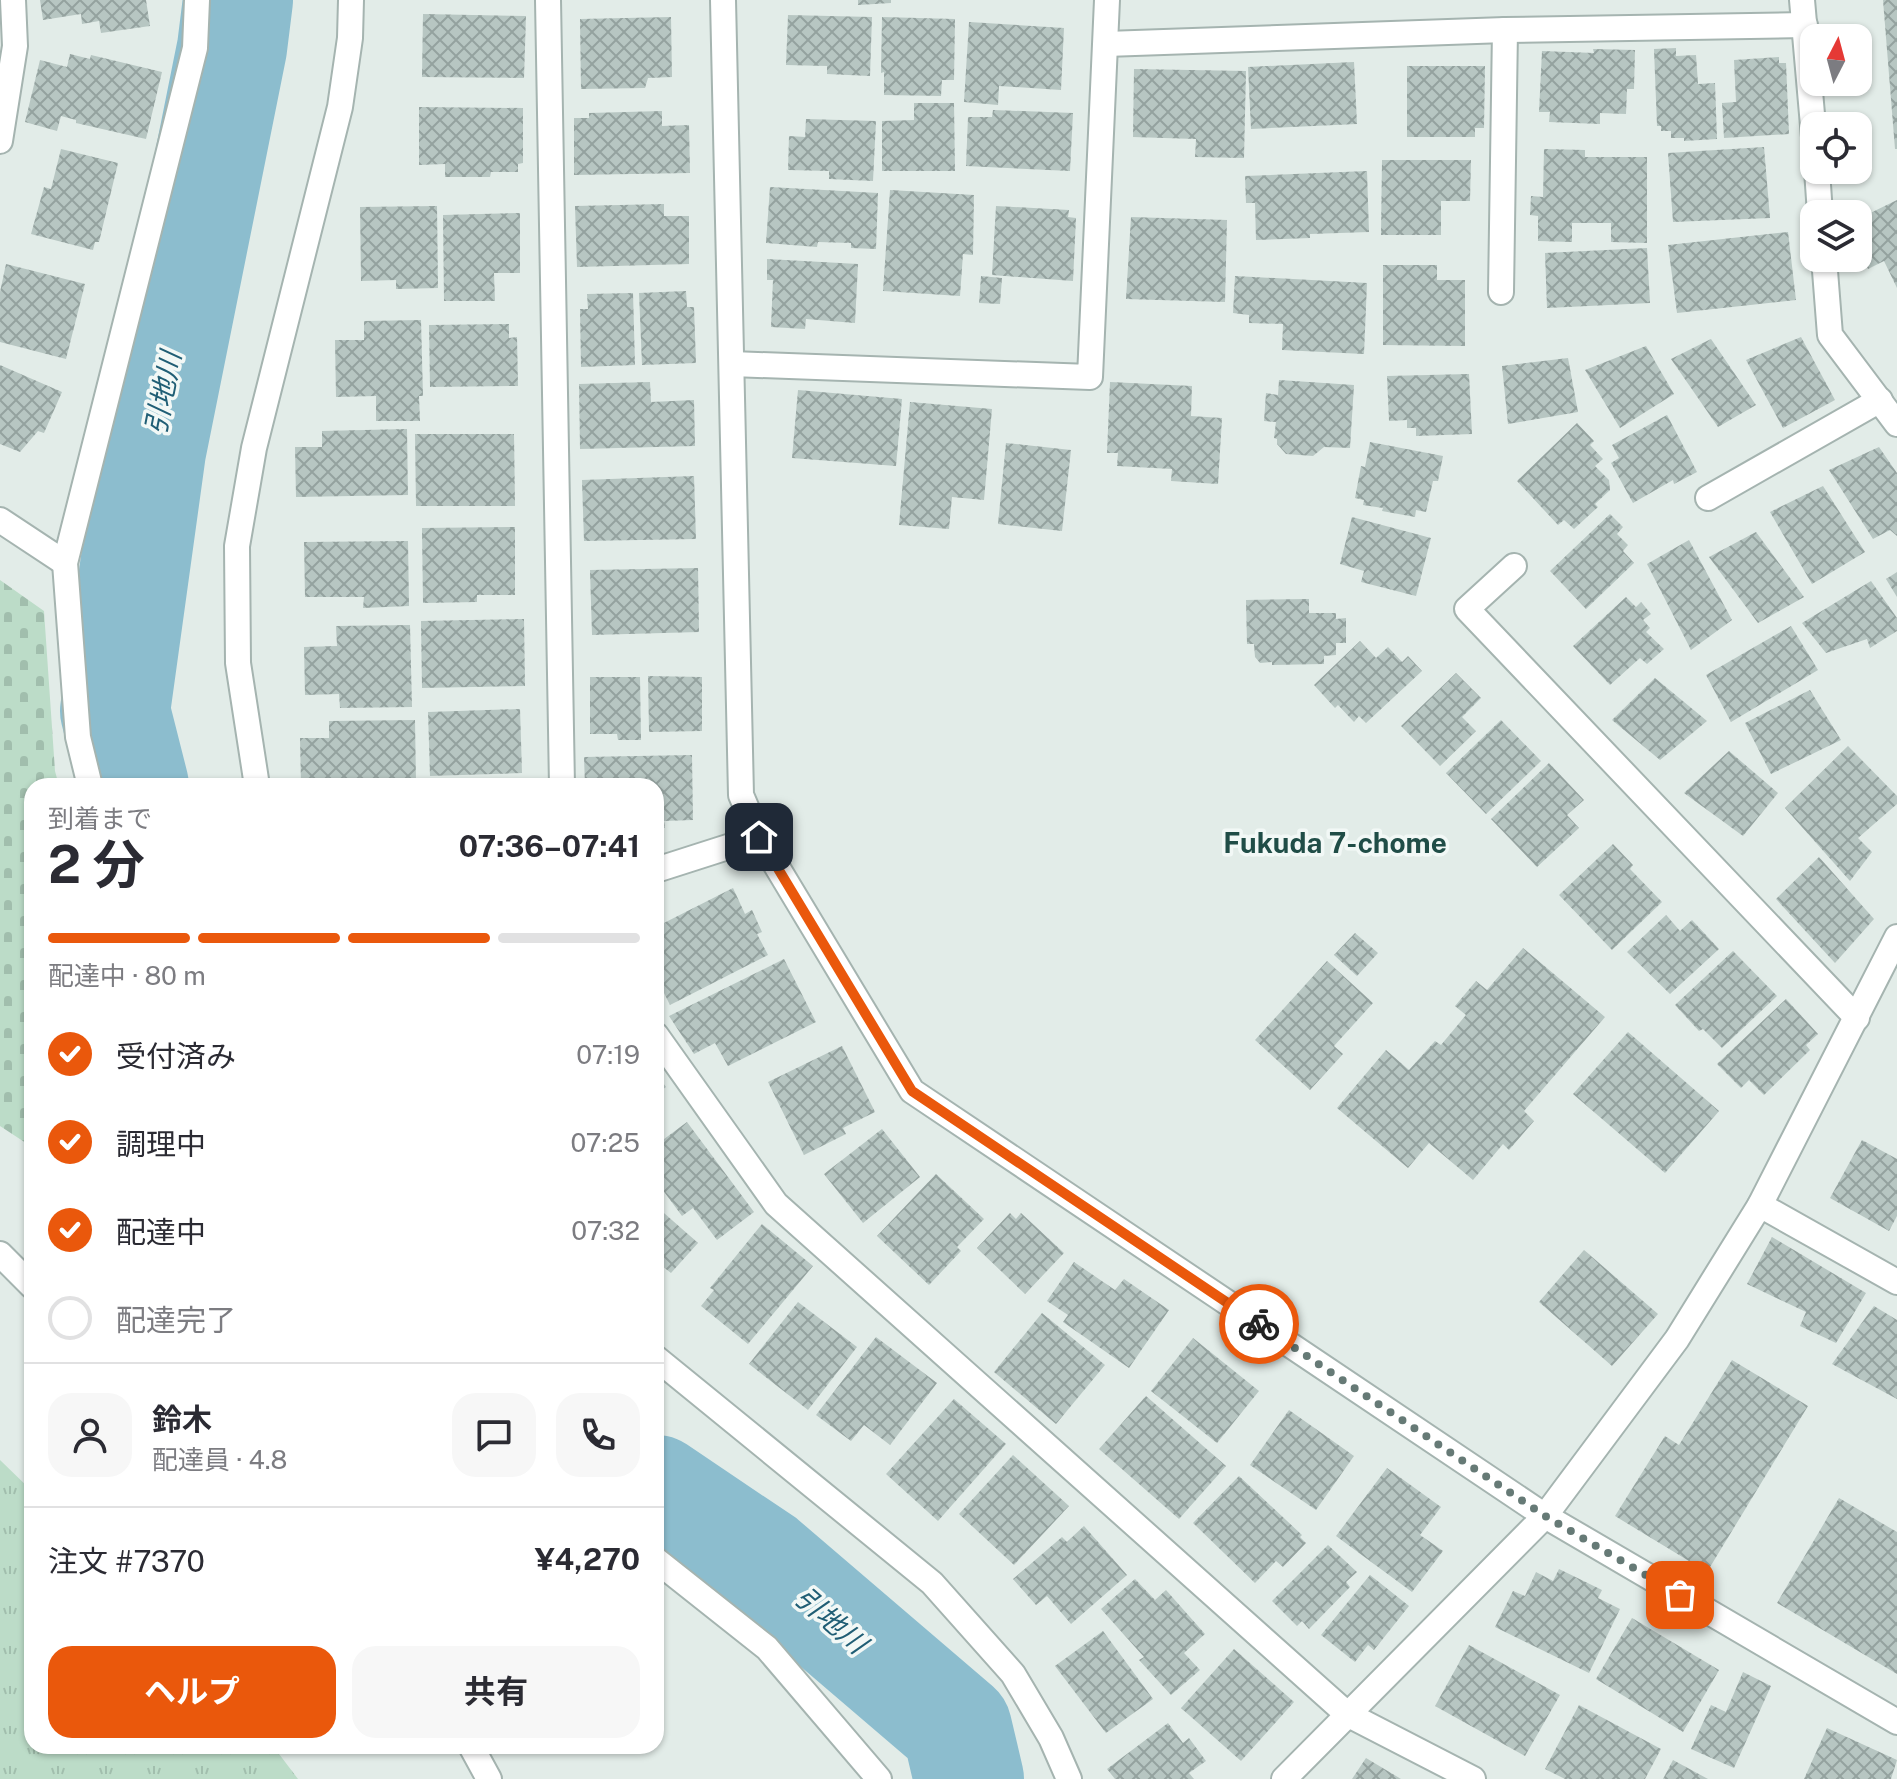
<!DOCTYPE html>
<html lang="ja">
<meta charset="utf-8">
<style>
:root{--surface:#fff;--page:#f7f7f7;--text:#2b2b33;--muted:#7c7c81;--line:#e1e1e2;--accent:#ea580c}
body{margin:0;font-family:"Public Sans","Noto Sans JP",sans-serif;background:var(--page);color:var(--text);height:100vh;display:flex;flex-direction:column;font-size:30px;white-space:nowrap}
*{box-sizing:border-box;margin:0}
p{font-size:26px;color:var(--muted)}
.icon{flex:none;width:44px;height:44px;fill:none;stroke:currentColor;stroke-width:2;stroke-linecap:round;stroke-linejoin:round}
.map{position:relative;flex:1;overflow:hidden}
.side{position:absolute;left:24px;top:778px;width:640px;height:976px;display:flex;flex-direction:column;background:var(--surface);border-radius:24px;box-shadow:0 2px 6px #0004}
.side>*{flex:none}
.needle{width:52px;rotate:6deg}
.tools{position:absolute;left:1800px;top:24px;display:grid;gap:16px}
.tools a{display:grid;place-items:center;width:72px;height:72px;border-radius:16px;background:var(--surface);box-shadow:0 2px 6px #0004;font-size:40px}
.pin{position:absolute;display:grid;place-items:center;width:68px;height:68px;color:#fff;margin:-34px;border-radius:16px;box-shadow:0 4px 12px #0006}
.courier{position:absolute;display:grid;place-items:center;width:80px;height:80px;margin:-40px;border:6px solid #ea580c;border-radius:50%;background:#fff;color:#222;box-shadow:0 2px 10px #0007}
.headline em{font-style:normal;font-weight:700}
.headline div{display:flex;flex-direction:column-reverse}
.headline{display:flex;align-items:center;justify-content:space-between;height:136px;padding:0 24px}
h1{font-size:52px;font-weight:700;line-height:60px}
.bar{display:grid;grid-template-columns:repeat(4,1fr);gap:12px 8px;align-content:center;height:96px;padding:0 24px}
.bar i{height:10px;border-radius:6px;background:var(--line)}
.bar .current{background:var(--accent)}
.bar p{grid-column:span 4}
.line{display:flex;align-items:center;gap:20px;padding:0 24px;border-top:2px solid var(--line)}
.line div{flex:1}
.round{display:grid;place-items:center;flex:none;width:84px;height:84px;border-radius:24px;background:var(--page)}
ol{padding:0 24px;list-style:none}
li{display:flex;align-items:center;gap:24px;height:88px}
li p{margin-inline-start:auto}
li .icon{padding:8px;border-radius:50%;background:var(--accent);color:#fff;stroke-width:4}
li:last-child{color:var(--muted)}
li i{width:44px;height:44px;border:4px solid var(--line);border-radius:50%}
.action{display:flex;gap:16px;margin-top:auto;padding:16px 24px}
.action a{flex:1;height:92px;border-radius:24px;background:var(--accent);color:#fff;font-size:32px;font-weight:700;line-height:92px;text-align:center}
.action a+a{background:var(--page);color:var(--text)}
.map>svg:first-child{display:block}
</style>
<div class="map">
<svg width="1897" height="1779" viewBox="0 0 1897 1779">
<defs>
<pattern id="grass-tufts" width="24" height="20" patternUnits="userSpaceOnUse" patternTransform="scale(2)"><rect width="24" height="20" fill="#bcdcc8"/><path d="M3 7l-1-3M5 7V3M7 7l1-3M15 17l-1-3M17 17v-4M19 17l1-3" fill="none" stroke="#a1bead"/></pattern>
<pattern id="cemetery-stones" width="16" height="16" patternUnits="userSpaceOnUse" patternTransform="scale(2)"><rect width="16" height="16" fill="#bcdcc8"/><path d="M2 7V4a2 2 0 0 1 4 0v3zM10 15v-3a2 2 0 0 1 4 0v3z" fill="#a1bead"/></pattern>
<pattern id="building-cross-hatch" width="8" height="8" patternUnits="userSpaceOnUse" patternTransform="scale(2)"><rect width="8" height="8" fill="#b7c6c2"/><path d="M0 0l8 8M0 8l8-8" fill="none" stroke="#94a29f"/></pattern>
</defs>
<rect width="100%" height="100%" fill="#e2ece8"/>
<polygon fill="url(#grass-tufts)" points="0,1460 32,1491 32,1746 273,1746 298,1779 0,1779"/>
<polygon fill="url(#cemetery-stones)" points="0,580 44,611 55,771 59,786 32,786 32,1147 0,1126"/>
<g fill="none" stroke-linecap="round" stroke-linejoin="round">
<g stroke="#8cbdce" stroke-width="110">
<polyline points="134,786 115,711 151,451 232,48 238,0"/>
<polyline points="656,1490 763,1562 957,1728 969,1779"/>
</g>
</g>
<g fill="url(#building-cross-hatch)">
<polygon points="40,0 146,0 150,26 101,33 99,21 82,24 81,14 43,20"/>
<polygon points="858,0 891,0 891,3 858,5"/>
<polygon points="1883,0 1897,0 1897,149 1895,149"/>
<polygon points="423,14 526,16 524,78 422,77"/>
<polygon points="788,15 872,17 870,76 827,74 827,66 786,65"/>
<polygon points="671,17 672,77 648,78 645,88 581,89 580,19"/>
<polygon points="882,17 955,19 954,80 942,80 941,96 884,95 884,72 881,73"/>
<polygon points="969,22 1064,28 1061,90 999,86 998,105 964,102"/>
<polygon points="1676,48 1676,56 1696,55 1698,84 1715,83 1717,139 1684,141 1684,138 1671,138 1671,131 1661,131 1661,126 1657,126 1654,49"/>
<polygon points="1593,49 1635,50 1634,89 1627,89 1626,114 1600,113 1600,124 1549,122 1550,112 1539,112 1542,51 1594,53"/>
<polygon points="70,54 90,59 91,55 162,72 146,139 76,123 76,120 61,116 57,131 25,122 40,60 67,67"/>
<polygon points="1779,57 1779,63 1786,63 1789,134 1724,138 1722,103 1736,102 1734,60"/>
<polygon points="1354,62 1357,124 1251,129 1248,67"/>
<polygon points="1407,66 1485,66 1484,128 1475,128 1475,137 1407,137"/>
<polygon points="1134,69 1246,71 1244,158 1195,157 1196,139 1133,137"/>
<polygon points="914,103 954,103 955,171 882,171 882,121 914,120"/>
<polygon points="419,107 523,108 523,163 518,164 518,172 491,172 490,177 445,177 445,164 419,165"/>
<polygon points="993,110 1073,113 1070,171 966,166 968,117 992,117"/>
<polygon points="662,111 662,126 689,125 690,173 574,175 574,118 589,118 589,113"/>
<polygon points="806,119 876,121 873,181 829,179 829,171 788,170 789,136 805,137"/>
<polygon points="1764,147 1770,218 1673,222 1668,153"/>
<polygon points="61,149 118,163 99,242 95,242 93,250 31,234 44,187 51,189"/>
<polygon points="1544,149 1585,150 1585,157 1647,157 1647,243 1611,242 1611,223 1572,223 1572,242 1538,241 1538,216 1530,215 1531,196 1543,197"/>
<polygon points="1382,160 1471,160 1470,201 1441,201 1441,235 1381,235"/>
<polygon points="1367,171 1369,232 1310,234 1310,238 1256,240 1255,203 1246,203 1245,176"/>
<polygon points="770,187 878,193 876,249 851,248 851,243 818,242 817,247 766,243"/>
<polygon points="890,190 974,195 973,255 963,254 960,296 883,291"/>
<polygon points="1897,200 1897,288 1884,261 1868,269 1858,248 1858,219"/>
<polygon points="664,204 664,216 689,216 689,264 577,267 575,206"/>
<polygon points="437,206 438,288 396,289 396,280 361,281 360,207"/>
<polygon points="996,206 1069,210 1068,217 1076,218 1073,281 992,275"/>
<polygon points="520,213 520,273 494,273 495,301 444,301 443,215"/>
<polygon points="1131,217 1227,220 1225,302 1126,299"/>
<polygon points="1788,232 1796,300 1677,313 1668,245"/>
<polygon points="1647,248 1650,303 1547,308 1545,253"/>
<polygon points="767,259 858,264 855,323 806,319 805,329 771,327 773,280 767,280"/>
<polygon points="6,264 85,284 66,359 0,342 0,292"/>
<polygon points="1383,265 1437,265 1437,280 1465,280 1465,346 1383,345"/>
<polygon points="981,276 1002,278 1000,304 979,303"/>
<polygon points="1235,276 1367,283 1364,354 1282,350 1283,324 1249,323 1249,315 1233,313"/>
<polygon points="686,291 687,307 694,307 696,363 642,365 639,293"/>
<polygon points="633,293 635,365 581,367 580,309 588,309 587,294"/>
<polygon points="421,320 423,396 419,396 420,421 376,421 376,396 336,397 335,340 364,340 364,321"/>
<polygon points="509,324 509,338 517,337 518,386 430,387 429,325"/>
<polygon points="1801,337 1835,400 1783,428 1746,360"/>
<polygon points="1711,339 1756,405 1718,427 1671,359"/>
<polygon points="1646,346 1674,394 1620,428 1585,370"/>
<polygon points="1568,358 1578,412 1508,424 1502,366"/>
<polygon points="0,365 62,392 44,433 38,431 20,452 0,444"/>
<polygon points="1469,374 1472,434 1416,436 1416,428 1407,428 1407,420 1389,421 1387,376"/>
<polygon points="1279,380 1354,385 1350,448 1324,447 1313,456 1286,454 1277,444 1277,439 1274,438 1276,422 1264,421 1266,393 1278,395"/>
<polygon points="650,382 651,402 694,400 695,446 580,449 579,384"/>
<polygon points="1110,382 1192,386 1191,416 1222,418 1218,484 1171,481 1172,469 1117,466 1118,453 1107,453"/>
<polygon points="798,390 902,399 896,466 792,458"/>
<polygon points="910,402 992,409 984,500 952,497 949,529 899,525"/>
<polygon points="1667,415 1697,472 1674,484 1673,480 1633,503 1611,463 1619,458 1612,445"/>
<polygon points="1577,423 1594,441 1590,445 1603,459 1595,466 1609,480 1610,490 1595,504 1598,507 1574,529 1564,520 1558,525 1517,481"/>
<polygon points="407,429 408,495 296,497 295,447 322,447 322,431"/>
<polygon points="415,434 514,434 515,506 416,506"/>
<polygon points="1370,442 1443,456 1438,481 1433,481 1426,512 1416,510 1415,517 1382,511 1383,508 1363,505 1364,500 1355,498 1361,466 1365,467"/>
<polygon points="1006,443 1071,450 1062,531 998,524"/>
<polygon points="1879,447 1897,473 1897,536 1890,530 1873,539 1829,470"/>
<polygon points="694,476 696,539 584,541 582,480"/>
<polygon points="1823,486 1865,552 1812,584 1770,512"/>
<polygon points="1610,514 1623,527 1617,534 1628,545 1623,551 1634,563 1586,609 1550,571"/>
<polygon points="1352,517 1431,538 1416,596 1361,582 1364,571 1340,564"/>
<polygon points="515,527 515,595 477,595 477,602 423,603 422,528"/>
<polygon points="1756,532 1804,597 1758,623 1709,557"/>
<polygon points="1689,540 1732,620 1691,650 1647,564"/>
<polygon points="408,541 409,606 363,608 364,597 305,597 304,542"/>
<polygon points="698,568 699,632 592,635 590,570"/>
<polygon points="1897,572 1897,597 1886,579"/>
<polygon points="1871,581 1897,618 1897,631 1870,648 1867,639 1826,653 1802,623"/>
<polygon points="1626,597 1636,607 1641,602 1651,614 1643,620 1650,628 1646,632 1664,649 1647,664 1640,658 1610,685 1573,646"/>
<polygon points="1309,599 1309,613 1336,613 1336,619 1346,618 1346,643 1336,643 1336,655 1324,656 1324,664 1272,665 1272,662 1260,663 1255,657 1254,644 1247,644 1246,600"/>
<polygon points="524,619 525,686 422,688 421,621"/>
<polygon points="410,625 412,707 340,708 339,694 305,695 304,647 337,646 336,626"/>
<polygon points="1791,626 1818,670 1731,722 1706,675"/>
<polygon points="1360,641 1376,658 1388,647 1402,662 1408,656 1422,671 1366,723 1359,716 1354,722 1338,705 1335,708 1314,685"/>
<polygon points="1456,673 1481,698 1462,717 1476,731 1440,766 1401,726"/>
<polygon points="648,676 702,677 702,731 649,732"/>
<polygon points="590,677 640,677 641,740 618,740 617,734 590,734"/>
<polygon points="1655,678 1707,721 1660,760 1612,720"/>
<polygon points="1810,690 1841,740 1771,774 1745,723"/>
<polygon points="520,709 522,773 430,776 428,712"/>
<polygon points="415,720 416,781 402,782 402,786 301,786 300,738 329,738 329,721"/>
<polygon points="1501,720 1541,761 1486,814 1446,773"/>
<polygon points="1848,746 1897,796 1897,804 1858,838 1872,852 1850,881 1785,808"/>
<polygon points="1729,751 1778,793 1743,836 1684,793"/>
<polygon points="692,755 693,820 664,821 665,828 656,828 656,786 585,786 584,757"/>
<polygon points="1549,763 1584,800 1567,815 1579,828 1537,867 1491,819"/>
<polygon points="1613,844 1633,865 1630,869 1662,902 1612,950 1559,895"/>
<polygon points="1819,857 1874,919 1835,963 1776,899"/>
<polygon points="733,888 745,914 752,910 762,932 757,934 768,955 670,1005 656,977 656,927"/>
<polygon points="1666,915 1680,931 1692,920 1719,949 1670,994 1627,952"/>
<polygon points="1355,933 1378,953 1357,976 1334,955"/>
<polygon points="1523,948 1605,1017 1524,1111 1534,1121 1509,1150 1503,1144 1473,1180 1429,1143 1408,1168 1337,1108 1386,1050 1409,1070 1435,1041 1441,1045 1466,1015 1455,1006 1476,981 1487,990"/>
<polygon points="1733,951 1777,996 1722,1048 1703,1029 1699,1031 1675,1005"/>
<polygon points="784,959 816,1022 728,1066 715,1043 694,1054 669,1016"/>
<polygon points="1327,961 1373,1003 1334,1046 1343,1054 1310,1090 1255,1040"/>
<polygon points="1786,999 1818,1034 1806,1045 1810,1050 1764,1095 1749,1080 1741,1088 1717,1064"/>
<polygon points="1628,1032 1719,1111 1665,1173 1573,1094"/>
<polygon points="842,1046 875,1112 843,1128 846,1134 804,1155 768,1082"/>
<polygon points="656,1073 666,1087 658,1093 661,1098 656,1102"/>
<polygon points="687,1122 754,1212 717,1240 693,1208 682,1216 662,1189 656,1194 656,1145"/>
<polygon points="882,1129 920,1177 863,1223 824,1174"/>
<polygon points="1862,1140 1897,1159 1897,1216 1889,1231 1830,1198"/>
<polygon points="936,1174 984,1219 957,1247 961,1251 929,1285 877,1236"/>
<polygon points="656,1206 698,1243 671,1273 658,1263 656,1265"/>
<polygon points="1010,1213 1016,1219 1021,1213 1064,1253 1025,1294 977,1248"/>
<polygon points="762,1224 813,1266 748,1344 701,1306 714,1290 710,1288"/>
<polygon points="1772,1237 1866,1293 1836,1343 1800,1326 1806,1312 1747,1284"/>
<polygon points="1584,1250 1658,1314 1612,1366 1539,1302"/>
<polygon points="1074,1262 1115,1290 1124,1279 1169,1310 1129,1368 1063,1322 1068,1315 1047,1301"/>
<polygon points="798,1302 857,1347 808,1410 749,1364"/>
<polygon points="1874,1306 1897,1320 1897,1399 1832,1364"/>
<polygon points="1042,1313 1105,1365 1056,1424 994,1372"/>
<polygon points="876,1337 937,1383 890,1445 864,1425 851,1441 816,1415"/>
<polygon points="1193,1338 1259,1391 1217,1443 1151,1391"/>
<polygon points="1732,1360 1808,1406 1707,1572 1615,1516 1665,1436 1679,1445"/>
<polygon points="1146,1396 1226,1466 1179,1519 1099,1449"/>
<polygon points="954,1399 1006,1444 938,1521 886,1474"/>
<polygon points="1289,1410 1354,1456 1316,1510 1250,1465"/>
<polygon points="1013,1455 1069,1506 1014,1565 959,1514"/>
<polygon points="1387,1468 1441,1507 1420,1535 1443,1551 1412,1592 1336,1536"/>
<polygon points="1239,1476 1302,1535 1300,1537 1306,1543 1283,1567 1276,1561 1255,1583 1193,1523"/>
<polygon points="1839,1498 1897,1532 1897,1674 1777,1603"/>
<polygon points="1084,1526 1127,1575 1071,1624 1047,1596 1036,1605 1013,1579 1062,1537 1067,1542"/>
<polygon points="1328,1545 1357,1572 1346,1582 1350,1587 1309,1629 1302,1621 1297,1626 1272,1601"/>
<polygon points="1559,1569 1602,1590 1598,1598 1620,1609 1589,1673 1495,1627 1513,1591 1525,1596 1536,1572 1553,1581"/>
<polygon points="1370,1575 1409,1606 1374,1650 1368,1645 1355,1662 1321,1635"/>
<polygon points="1135,1579 1155,1600 1166,1590 1205,1634 1184,1653 1200,1670 1171,1695 1139,1660 1144,1657 1101,1609"/>
<polygon points="1632,1618 1719,1670 1683,1732 1596,1679"/>
<polygon points="1103,1631 1153,1699 1106,1733 1055,1666"/>
<polygon points="1469,1645 1560,1695 1525,1756 1435,1706"/>
<polygon points="1234,1649 1294,1702 1241,1761 1181,1708"/>
<polygon points="1743,1672 1771,1686 1734,1768 1691,1749 1711,1705 1726,1712"/>
<polygon points="1579,1705 1661,1749 1645,1779 1565,1779 1545,1769"/>
<polygon points="1168,1723 1183,1743 1189,1738 1206,1761 1189,1773 1194,1779 1115,1779 1107,1769"/>
<polygon points="1827,1728 1897,1760 1891,1779 1804,1779"/>
<polygon points="1366,1758 1401,1779 1352,1779"/>
<polygon points="1673,1760 1708,1779 1663,1779"/>
</g>
<g fill="none" stroke-linecap="round" stroke-linejoin="round">
<g stroke="#a5b4b0" stroke-width="28">
<g id="minor">
<polyline points="548,0 562,786"/>
<polyline points="723,0 741,795 759,837 912,1091 1545,1516 1897,1722"/>
<polyline points="1802,0 1814,137"/>
<polyline points="1106,44 1505,30 1805,25"/>
<polyline points="0,141 15,46 13,0"/>
<polyline points="1817,170 1820,214"/>
<polyline points="1824,258 1830,335 1897,424"/>
<polyline points="1501,292 1505,30"/>
<polyline points="732,364 1090,377 1107,0"/>
<polyline points="1708,498 1880,400"/>
<polyline points="0,520 65,563"/>
<polyline points="1514,566 1467,609 1857,1018"/>
<polyline points="90,786 78,737 65,563 195,48 197,0"/>
<polyline points="257,786 238,663 237,546 254,448 340,107 350,38 351,0"/>
<polyline points="656,870 759,837"/>
<polyline points="656,1035 776,1204 1347,1714 1473,1779"/>
<polyline points="1760,1205 1897,1282"/>
<polyline points="0,1254 32,1286"/>
<polyline points="656,1358 932,1583 1013,1674 1051,1738 1069,1779"/>
<polyline points="656,1560 767,1648 879,1779"/>
<polyline points="471,1746 489,1779"/>
<polyline points="1284,1779 1545,1516 1677,1339 1760,1205 1897,937"/>
</g>
</g>
<use href="#minor" stroke="#fff" stroke-width="24"/>
</g>
<g fill="none" stroke-linecap="round" stroke-linejoin="round">
<polyline stroke="#667a76" stroke-width="8" stroke-dasharray="0 14.4" points="1259,1324 1545,1516 1680,1595"/>
<polyline stroke="#ea580c" stroke-width="10" points="759,837 912,1091 1259,1324"/>
</g>
<g text-anchor="middle" stroke-width="7" stroke-linejoin="round" paint-order="stroke">
<g font-size="28" font-style="italic" fill="#205e75" stroke="#f2f8f6">
<text transform="translate(163 393) rotate(-79)" y="10">引地川</text>
<text transform="translate(831 1620) rotate(41)" y="10">引地川</text>
</g>
<g font-size="28" font-weight="bold" fill="#204d47" stroke="#f2f8f6">
<text x="1335" y="853">Fukuda 7-chome</text>
</g>
</g>
</svg>
<div class="tools">
<a><svg class="needle" viewBox="-14 -14 28 28"><path d="M0-13l5 13h-10z" fill="#e53935"/><path d="M0 13l5-13h-10z" fill="#7c7c81"/></svg></a>
<a><svg class="icon" aria-label="locate" viewBox="0 0 24 24"><circle cx="12" cy="12" r="6"/><path d="M12 2v4M12 18v4M2 12h4M18 12h4"/></svg></a>
<a><svg class="icon" aria-label="layers" viewBox="0 0 24 24"><path d="M12 4l9 5-9 5-9-5zM3 14l9 5 9-5"/></svg></a>
</div>
<div class="pin" style="left:1680px;top:1595px;background:#ea580c"><svg class="icon" aria-label="bag" viewBox="0 0 24 24"><path d="M5 8h14l-1 12H6zM9 8a3 3 0 0 1 6 0"/></svg></div>
<div class="pin" style="left:759px;top:837px;background:#1f2937"><svg class="icon" aria-label="home" viewBox="0 0 24 24"><path d="M3 11l9-7 9 7M6 9v11h12V9"/></svg></div>
<div class="courier" style="left:1259px;top:1324px"><svg class="icon" aria-label="bike" viewBox="0 0 24 24"><circle cx="6" cy="16" r="4"/><circle cx="18" cy="16" r="4"/><path d="M6 16l4-8h5l3 8M10 8l3 8H6M13 5h3"/></svg></div>
<section class="side">
<div class="headline"><div><h1>2 分</h1><p>到着まで</p></div><em>07:36–07:41</em></div>
<div class="bar"><i class="current"></i><i class="current"></i><i class="current"></i><i></i><p>配達中 · 80 m</p></div>
<ol>
<li><svg class="icon" aria-label="check" viewBox="0 0 24 24"><path d="M5 12l5 5 9-10"/></svg>受付済み<p>07:19</p></li>
<li><svg class="icon" aria-label="check" viewBox="0 0 24 24"><path d="M5 12l5 5 9-10"/></svg>調理中<p>07:25</p></li>
<li><svg class="icon" aria-label="check" viewBox="0 0 24 24"><path d="M5 12l5 5 9-10"/></svg>配達中<p>07:32</p></li>
<li><i></i>配達完了</li>
</ol>
<div class="line" style="height:144px"><a class="round"><svg class="icon" aria-label="person" viewBox="0 0 24 24"><circle cx="12" cy="8" r="4"/><path d="M4 21q1-7 8-7t8 7"/></svg></a><div><b>鈴木</b><p>配達員 · 4.8</p></div><a class="round"><svg class="icon" aria-label="chat" viewBox="0 0 24 24"><path d="M4 5h16v11H9l-5 4z"/></svg></a><a class="round"><svg class="icon" aria-label="phone" viewBox="0 0 24 24"><path d="M5 4h4l2 5-3 2q2 4 5 5l2-3 5 2v4C11 20 4 13 5 4z"/></svg></a></div>
<div class="line" style="height:104px"><div>注文 #7370</div><b>¥4,270</b></div>
<div class="action"><a>ヘルプ</a><a>共有</a></div>
</section>
</div>
